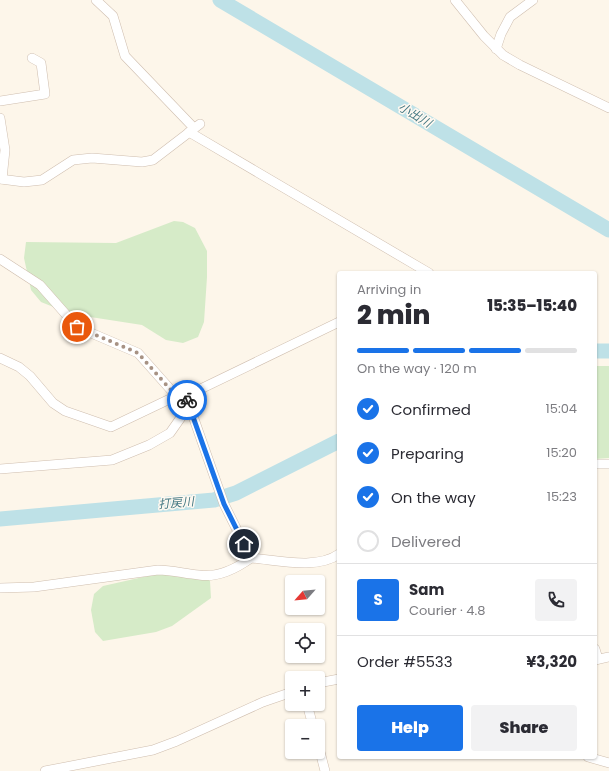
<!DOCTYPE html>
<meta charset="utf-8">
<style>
:root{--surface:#fff;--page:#f2f2f3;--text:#2b2b33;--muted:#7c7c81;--line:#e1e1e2;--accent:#1a73e8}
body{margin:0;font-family:Poppins,"Noto Sans JP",sans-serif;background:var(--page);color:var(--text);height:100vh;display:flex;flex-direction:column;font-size:15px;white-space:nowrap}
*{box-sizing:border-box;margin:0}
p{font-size:13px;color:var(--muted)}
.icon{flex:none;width:22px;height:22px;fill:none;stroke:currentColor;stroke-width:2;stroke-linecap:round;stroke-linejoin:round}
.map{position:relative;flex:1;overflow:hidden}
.side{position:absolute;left:337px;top:271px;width:260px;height:488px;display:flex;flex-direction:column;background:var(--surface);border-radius:4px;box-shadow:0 1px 3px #0004}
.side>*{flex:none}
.needle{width:26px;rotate:243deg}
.controls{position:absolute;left:285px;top:575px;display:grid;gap:8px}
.controls a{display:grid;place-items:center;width:40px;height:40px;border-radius:4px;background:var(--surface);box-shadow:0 1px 3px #0004;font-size:20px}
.pin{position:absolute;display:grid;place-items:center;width:34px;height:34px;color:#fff;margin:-17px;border:2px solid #fff;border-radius:50%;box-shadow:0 1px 4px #0007}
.courier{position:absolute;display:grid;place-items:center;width:40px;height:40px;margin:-20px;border:3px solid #1a73e8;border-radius:50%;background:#fff;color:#222;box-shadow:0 1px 5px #0007}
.overview em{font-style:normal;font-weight:800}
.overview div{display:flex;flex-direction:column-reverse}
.overview{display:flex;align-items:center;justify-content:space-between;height:68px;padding:0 20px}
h1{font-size:26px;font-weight:800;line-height:30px}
.bar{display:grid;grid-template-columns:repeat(4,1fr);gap:6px 4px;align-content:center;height:48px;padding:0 20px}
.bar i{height:5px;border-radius:3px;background:var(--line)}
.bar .current{background:var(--accent)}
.bar p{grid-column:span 4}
.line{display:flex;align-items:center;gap:10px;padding:0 20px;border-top:1px solid var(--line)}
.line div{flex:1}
.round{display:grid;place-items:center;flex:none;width:42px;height:42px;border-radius:4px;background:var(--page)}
ol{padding:0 20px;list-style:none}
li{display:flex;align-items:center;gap:12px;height:44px}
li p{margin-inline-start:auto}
li .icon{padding:4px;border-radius:50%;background:var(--accent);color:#fff;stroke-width:4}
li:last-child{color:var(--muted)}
li i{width:22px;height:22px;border:2px solid var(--line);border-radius:50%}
.action{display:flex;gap:8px;margin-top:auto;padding:8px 20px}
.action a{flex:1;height:46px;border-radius:4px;background:var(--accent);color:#fff;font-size:16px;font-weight:800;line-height:46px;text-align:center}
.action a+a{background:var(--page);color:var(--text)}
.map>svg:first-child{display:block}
</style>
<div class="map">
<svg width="609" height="771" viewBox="0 0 609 771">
<rect width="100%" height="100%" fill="#fdf6ea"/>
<g fill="#d6ebc8">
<polygon points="174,221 183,222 195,228 207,251 207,277 204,322 198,337 183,343 166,340 142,325 71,314 41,302 31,290 24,258 26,242 116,243"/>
<polygon points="595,366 609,366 609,458 595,459"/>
<polygon points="152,575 203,575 210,581 211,598 172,626 156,632 103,641 95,632 91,610 94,594 103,586"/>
</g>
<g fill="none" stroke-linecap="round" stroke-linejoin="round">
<g stroke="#bee1e7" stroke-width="15">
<polyline points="220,0 609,230"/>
<polyline points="595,351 609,351"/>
<polyline points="0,519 214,500 236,493 339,441"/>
</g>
<g stroke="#cfbeaf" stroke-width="10">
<g id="street">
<polyline points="96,0 113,16 125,56 194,128"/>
<polyline points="455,0 484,36 503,55 520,65 609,108"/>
<polyline points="496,49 501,34 510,17 533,0"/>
<polyline points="0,101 45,94 41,63 32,58"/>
<polyline points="0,118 5,150 2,179"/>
<polyline points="189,132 429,273"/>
<polyline points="0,179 24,182 42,180 73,160 92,158 142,162 153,160 200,124"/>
<polyline points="0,259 40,285 77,327 138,353 178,398 186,396 339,322"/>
<polyline points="0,358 19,367 30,376 53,403 65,411 111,427 176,396"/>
<polyline points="188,402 224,504 251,558"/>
<polyline points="595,464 609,464"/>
<polyline points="0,469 112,460 149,445 170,433 189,406"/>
<path d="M0,588L34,587L158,570C173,570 185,574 199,575C217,578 237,568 251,558C277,560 317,570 339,554"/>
<polyline points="595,649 598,659"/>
<polyline points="595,660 609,657"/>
<polyline points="318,683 339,679"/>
<polyline points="307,704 313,726"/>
<polyline points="318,744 325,771"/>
<polyline points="588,757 609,763"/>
<polyline points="45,771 153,750 177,741 263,702 292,692"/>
</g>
</g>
<use href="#street" stroke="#fff" stroke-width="9"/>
</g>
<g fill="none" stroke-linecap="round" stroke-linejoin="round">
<polyline stroke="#a79284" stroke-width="4" stroke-dasharray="0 7.2" points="77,327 138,353 178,398 186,396 187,400"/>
<polyline stroke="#1a73e8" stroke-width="5" points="187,400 224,504 244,544"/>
</g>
<g text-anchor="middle" stroke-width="3" stroke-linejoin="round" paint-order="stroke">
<g font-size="12" font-style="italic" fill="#437883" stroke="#fff9f1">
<text transform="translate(415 115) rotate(31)" y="4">小出川</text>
<text transform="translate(176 503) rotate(-5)" y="4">打戻川</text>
</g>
</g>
</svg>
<div class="controls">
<a><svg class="needle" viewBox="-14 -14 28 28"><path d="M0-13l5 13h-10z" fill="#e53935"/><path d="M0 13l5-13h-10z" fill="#7c7c81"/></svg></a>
<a><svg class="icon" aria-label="locate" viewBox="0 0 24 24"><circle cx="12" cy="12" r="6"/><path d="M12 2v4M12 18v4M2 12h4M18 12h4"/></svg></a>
<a>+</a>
<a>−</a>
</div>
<div class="pin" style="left:77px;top:327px;background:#ea580c"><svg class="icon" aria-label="bag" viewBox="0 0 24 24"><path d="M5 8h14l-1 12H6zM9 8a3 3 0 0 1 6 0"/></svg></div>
<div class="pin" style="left:244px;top:544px;background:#1f2937"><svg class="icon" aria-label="home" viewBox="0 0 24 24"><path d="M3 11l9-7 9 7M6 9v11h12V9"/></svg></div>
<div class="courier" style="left:187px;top:400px"><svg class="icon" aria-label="bike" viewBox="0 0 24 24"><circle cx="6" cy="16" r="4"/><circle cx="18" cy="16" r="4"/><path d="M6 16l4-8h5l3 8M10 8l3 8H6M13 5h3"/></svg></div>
<section class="side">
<div class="overview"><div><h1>2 min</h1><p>Arriving in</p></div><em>15:35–15:40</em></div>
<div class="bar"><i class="current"></i><i class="current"></i><i class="current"></i><i></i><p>On the way · 120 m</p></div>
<ol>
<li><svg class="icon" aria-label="check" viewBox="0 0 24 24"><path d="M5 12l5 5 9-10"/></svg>Confirmed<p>15:04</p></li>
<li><svg class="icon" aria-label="check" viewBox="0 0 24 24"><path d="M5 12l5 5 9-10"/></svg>Preparing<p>15:20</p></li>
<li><svg class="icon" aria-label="check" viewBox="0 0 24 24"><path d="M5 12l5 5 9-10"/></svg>On the way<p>15:23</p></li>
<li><i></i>Delivered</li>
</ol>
<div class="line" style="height:72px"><b class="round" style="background:var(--accent);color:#fff">S</b><div><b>Sam</b><p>Courier · 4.8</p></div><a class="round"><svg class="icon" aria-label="phone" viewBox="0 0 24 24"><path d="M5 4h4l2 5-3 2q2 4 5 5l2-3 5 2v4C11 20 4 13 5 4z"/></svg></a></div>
<div class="line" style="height:52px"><div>Order #5533</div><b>¥3,320</b></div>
<div class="action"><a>Help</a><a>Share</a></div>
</section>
</div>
